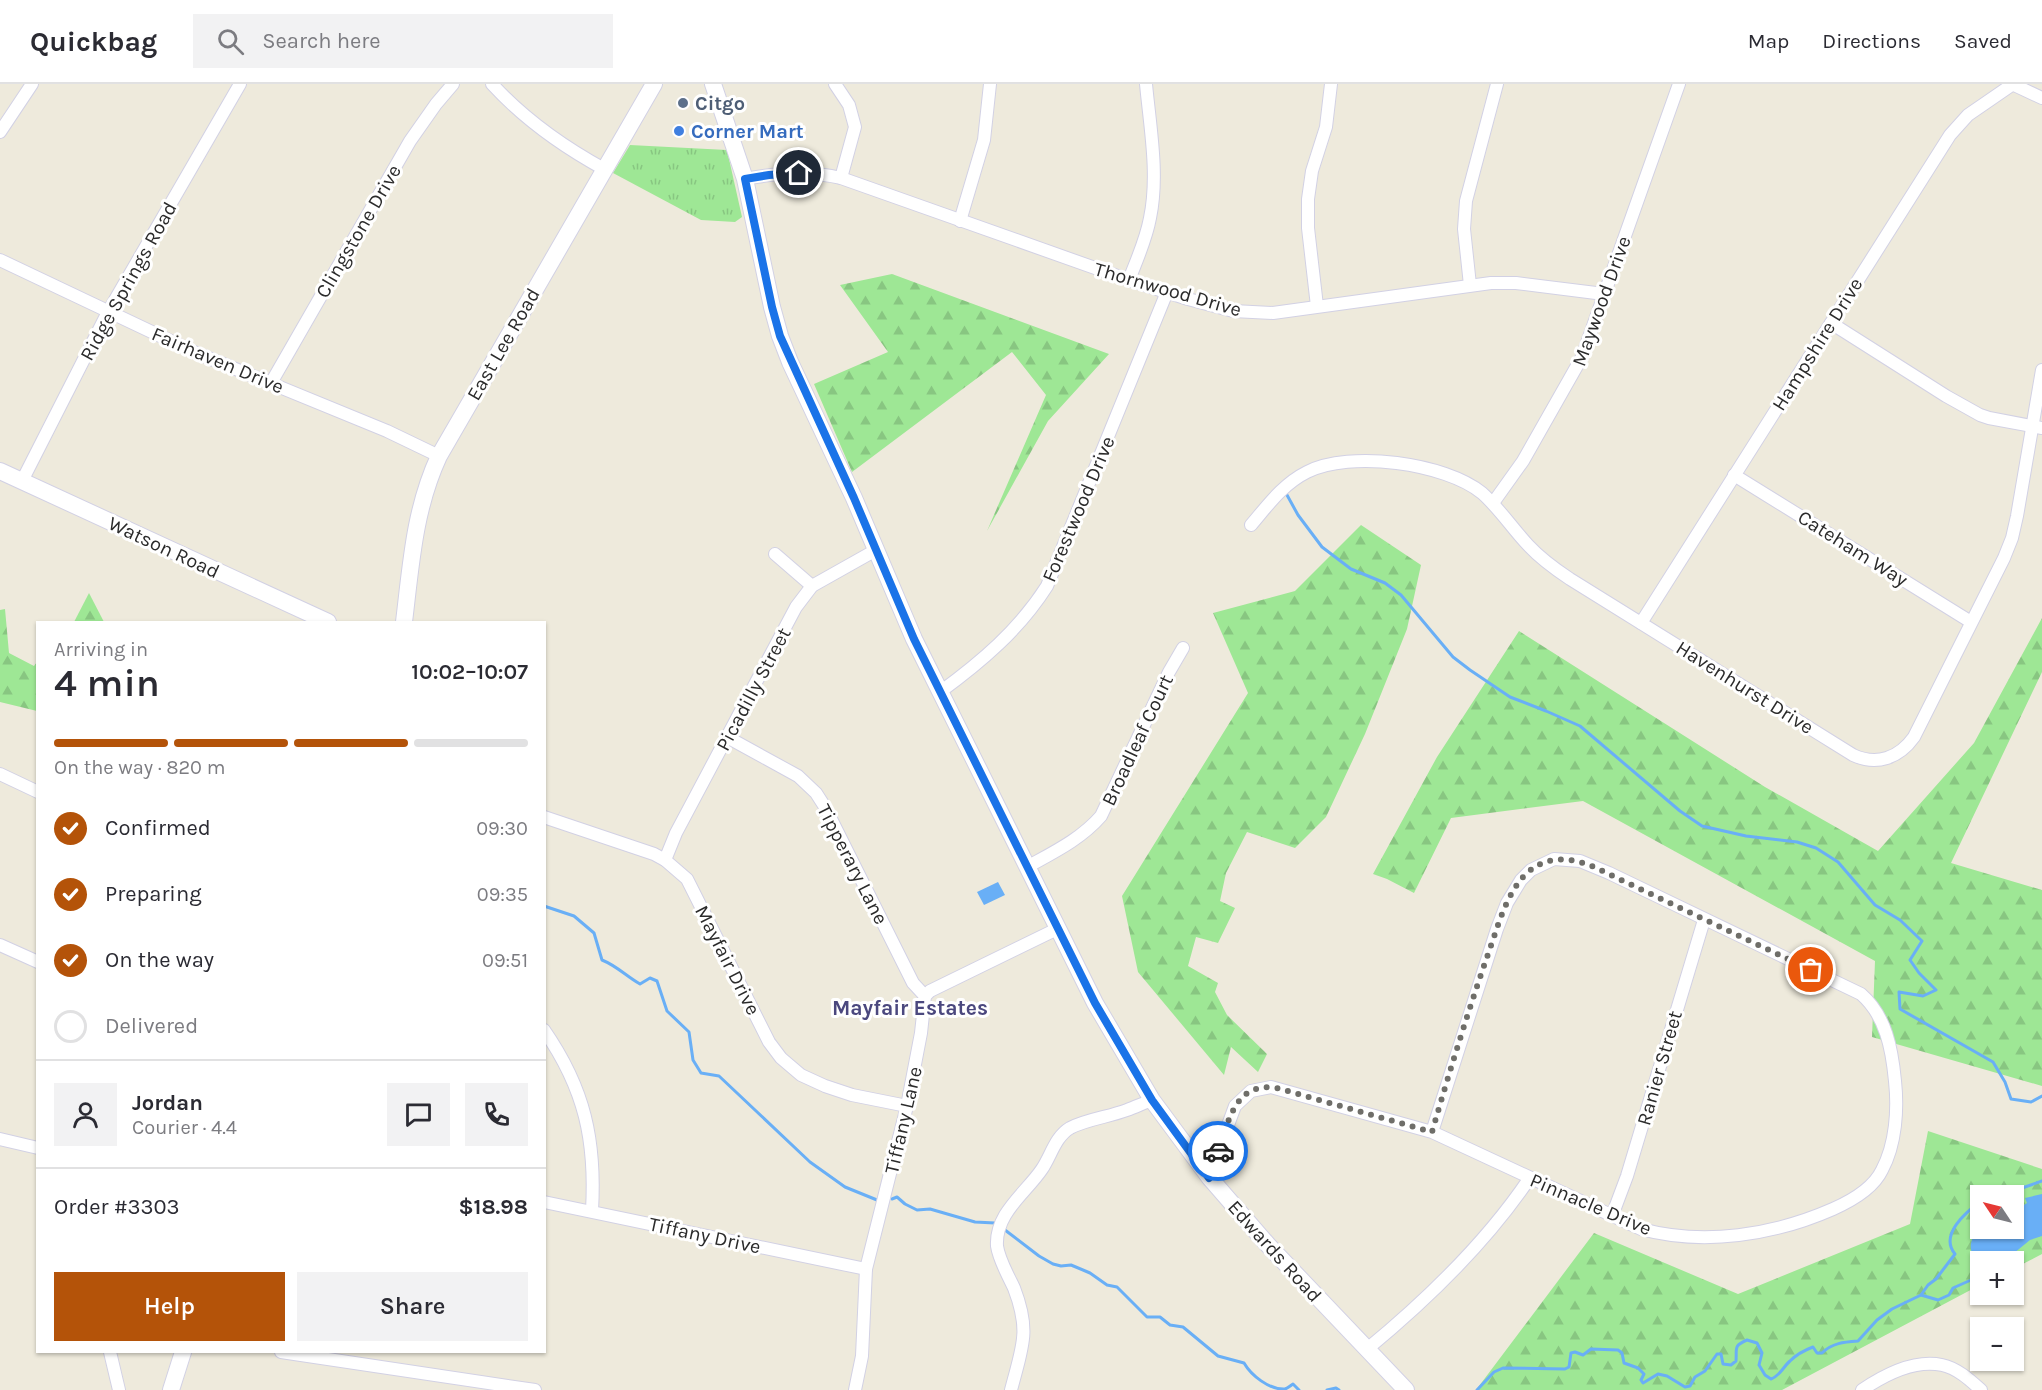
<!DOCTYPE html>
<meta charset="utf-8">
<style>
:root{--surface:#fff;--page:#f2f2f3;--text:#2b2b33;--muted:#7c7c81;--line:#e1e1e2;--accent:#b45309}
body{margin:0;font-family:Karla,sans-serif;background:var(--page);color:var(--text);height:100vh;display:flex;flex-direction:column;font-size:22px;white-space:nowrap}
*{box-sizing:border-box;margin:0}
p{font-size:20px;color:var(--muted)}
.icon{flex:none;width:33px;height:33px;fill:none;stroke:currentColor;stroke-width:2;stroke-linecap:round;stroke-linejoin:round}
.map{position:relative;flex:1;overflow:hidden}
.sheet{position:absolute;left:36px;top:537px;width:510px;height:732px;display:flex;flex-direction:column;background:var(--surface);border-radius:0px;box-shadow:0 2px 4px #0004}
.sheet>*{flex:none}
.needle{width:39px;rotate:305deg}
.fabs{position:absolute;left:1970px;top:1101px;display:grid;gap:12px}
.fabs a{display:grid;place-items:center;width:54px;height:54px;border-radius:0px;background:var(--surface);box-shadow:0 2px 4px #0004;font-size:30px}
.pin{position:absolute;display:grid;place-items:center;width:51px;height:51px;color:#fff;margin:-26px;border:3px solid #fff;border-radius:50%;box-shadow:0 2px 6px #0007}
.courier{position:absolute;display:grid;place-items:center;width:60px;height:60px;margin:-30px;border:4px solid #1a73e8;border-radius:50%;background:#fff;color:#222;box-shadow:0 2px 8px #0007}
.headline em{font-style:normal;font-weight:600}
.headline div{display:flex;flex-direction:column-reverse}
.headline{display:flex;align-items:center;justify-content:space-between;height:102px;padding:0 18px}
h1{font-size:39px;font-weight:600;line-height:45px}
.bar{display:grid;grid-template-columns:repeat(4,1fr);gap:9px 6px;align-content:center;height:72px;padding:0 18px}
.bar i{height:8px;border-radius:4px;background:var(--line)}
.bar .current{background:var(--accent)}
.bar p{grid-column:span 4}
.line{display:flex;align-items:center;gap:15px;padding:0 18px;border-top:2px solid var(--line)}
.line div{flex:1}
.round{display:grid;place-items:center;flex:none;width:63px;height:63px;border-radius:0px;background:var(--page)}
ol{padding:0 18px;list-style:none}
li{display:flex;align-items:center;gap:18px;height:66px}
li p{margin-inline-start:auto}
li .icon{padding:6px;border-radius:50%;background:var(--accent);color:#fff;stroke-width:4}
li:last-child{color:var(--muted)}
li i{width:33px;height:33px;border:3px solid var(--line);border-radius:50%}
.primary-button{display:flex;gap:12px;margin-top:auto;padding:12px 18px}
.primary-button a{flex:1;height:69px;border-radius:0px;background:var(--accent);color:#fff;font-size:24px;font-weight:600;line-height:69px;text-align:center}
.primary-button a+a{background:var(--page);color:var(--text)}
header{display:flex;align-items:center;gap:36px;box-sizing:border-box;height:84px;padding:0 30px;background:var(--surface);border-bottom:2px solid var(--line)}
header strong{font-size:28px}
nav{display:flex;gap:33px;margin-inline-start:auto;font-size:21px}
.search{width:420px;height:54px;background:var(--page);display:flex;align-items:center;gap:15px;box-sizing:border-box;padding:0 21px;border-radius:0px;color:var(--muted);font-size:22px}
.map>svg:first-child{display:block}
</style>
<header>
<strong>Quickbag</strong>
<div class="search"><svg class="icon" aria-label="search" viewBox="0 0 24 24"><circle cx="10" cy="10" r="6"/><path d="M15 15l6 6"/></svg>Search here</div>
<nav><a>Map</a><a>Directions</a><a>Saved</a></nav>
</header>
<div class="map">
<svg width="2042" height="1306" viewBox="0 0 2042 1306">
<defs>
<pattern id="grass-tufts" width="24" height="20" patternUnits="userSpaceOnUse" patternTransform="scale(1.5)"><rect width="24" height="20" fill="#9ee795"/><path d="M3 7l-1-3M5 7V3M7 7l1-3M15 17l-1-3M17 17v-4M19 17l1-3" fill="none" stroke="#88c681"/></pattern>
<pattern id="forest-firs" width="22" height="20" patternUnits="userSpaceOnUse" patternTransform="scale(1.5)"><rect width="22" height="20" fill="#9ee795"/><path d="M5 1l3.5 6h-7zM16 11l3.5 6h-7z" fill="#88c681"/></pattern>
</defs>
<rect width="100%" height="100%" fill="#eeeadc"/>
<polygon fill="url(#grass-tufts)" points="630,61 727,66 742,133 735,138 701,136 613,89"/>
<g fill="url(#forest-firs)" fill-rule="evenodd">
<polygon points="892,190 1109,270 1048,337 987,447 1046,311 1012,268 852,388 814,300 888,268 840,201"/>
<polygon points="1361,441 1421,481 1407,545 1365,650 1326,733 1295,764 1247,748 1226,789 1220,817 1235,824 1218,859 1196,853 1188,882 1218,899 1215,908 1227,931 1267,970 1258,988 1231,963 1224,991 1138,888 1122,812 1248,609 1213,529 1295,507"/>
<polygon points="89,509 104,538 74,538"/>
<polygon points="5,525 9,569 34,582 37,578 37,627 0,618 0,526"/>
<polygon points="2042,534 2042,588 1951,779 2042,806 2042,1002 1872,953 1875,877 1583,717 1451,734 1414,809 1387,795 1373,790 1437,673 1519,547 1765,703 1878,767 1974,659"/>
<path d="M1928,1047L2042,1085V1170L2013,1185V1178H1980V1201L1782,1306H1476L1594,1149L1738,1210L1910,1140ZM1980,1112H2013V1144H1980Z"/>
</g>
<g fill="#69aff6">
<polygon points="998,798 1005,811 984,821 977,808"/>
<path d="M2042,1110V1152L2030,1156L2008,1174L1978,1179C1966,1163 1971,1158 1978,1142L1980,1141V1144H2013V1122L2021,1123L2027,1119L2025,1114Z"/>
</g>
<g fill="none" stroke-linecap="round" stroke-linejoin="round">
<g stroke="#69aff6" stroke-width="3">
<polyline points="1287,411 1298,431 1322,463 1351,485 1385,499 1401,511 1453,573 1470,586 1510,613 1546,627 1580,642 1680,727 1702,742 1746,752 1797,758 1816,764 1838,778 1875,821 1900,836 1922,857 1910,876 1919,889 1936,906 1923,912 1899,908 1900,925 1993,978 2005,998 2011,1015 2031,1018 2042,1012"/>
<path d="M544,822L574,832L594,849L602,876C617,882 626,892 640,900L650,894L657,897L667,927L689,948L693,976L701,989L719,992L810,1078L845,1103L877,1116"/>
<polyline points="1999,1112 2042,1097"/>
<polyline points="892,1115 897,1113 905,1120 917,1126 930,1125 975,1138 995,1139"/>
<path d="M1005,1146L1039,1172L1053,1180L1061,1182L1071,1181L1090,1189L1107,1201L1117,1203L1147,1233H1160L1170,1241L1183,1243L1218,1272L1244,1279C1251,1291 1269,1306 1285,1305C1288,1304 1290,1302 1293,1300L1299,1306"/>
<polyline points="1921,1211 1938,1216 1949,1211 1953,1204 1980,1192"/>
<polyline points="1327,1306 1336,1304 1339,1306"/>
<path d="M1477,1306L1494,1288L1503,1284L1565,1285L1569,1283L1571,1269L1575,1268L1583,1271L1591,1265L1618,1266L1622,1269L1624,1279L1638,1284L1644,1290L1641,1296L1643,1299L1658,1290L1667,1292L1685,1303L1690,1302L1695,1293L1705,1287L1717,1270H1721L1723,1280L1731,1281L1736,1277C1737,1264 1733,1262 1747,1256L1757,1259L1762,1269L1759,1281L1765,1291L1771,1295C1780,1292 1783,1283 1790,1277C1796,1271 1805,1266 1813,1263L1817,1269H1822C1832,1259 1844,1258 1858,1257L1877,1236L1892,1225L1921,1211L1928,1201L1936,1195L1955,1170C1939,1151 1966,1128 1980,1118"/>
</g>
<g stroke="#d2d1e4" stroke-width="14">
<g id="street">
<path d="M492,0C525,36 562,62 604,85"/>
<polyline points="835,0 849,21 855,43 841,94"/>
<polyline points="2012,0 2042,14"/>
<polyline points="0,48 32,0"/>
<path d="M745,95C777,89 808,86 841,94L1129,196L1188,215L1233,227L1273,229L1491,199H1516L1604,210"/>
<polyline points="960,137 984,56 990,0"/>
<polyline points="0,176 194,268 387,347 439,372"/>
<path d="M1129,196C1137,175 1146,156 1150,134C1159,91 1150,43 1146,0"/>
<polyline points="1470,201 1464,145 1466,117 1497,0"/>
<polyline points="1317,222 1308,144 1308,115 1312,87 1326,43 1331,0"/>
<polyline points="1831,239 1946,312 1980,331 1989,334 2042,344"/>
<polyline points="271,299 410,57 436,20 453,0"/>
<polyline points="1734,391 1971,538"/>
<polyline points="22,397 108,228 240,0"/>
<polyline points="1493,419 1523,377 1582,273 1679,0"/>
<path d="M1251,441C1268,421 1283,400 1307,388C1350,366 1445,379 1482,409C1499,424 1512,444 1528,461C1540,474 1555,485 1570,495L1853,671C1877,682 1899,674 1914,653L2004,474L2012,454L2017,432L2042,286"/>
<polyline points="775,470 812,502"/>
<polyline points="1641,539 1950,51 1968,31 2013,0"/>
<path d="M940,608C981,578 1019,546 1047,502L1167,208"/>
<polyline points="727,653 798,692 816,709 825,723 913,899 925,912"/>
<polyline points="0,690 38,708"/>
<polyline points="544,733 654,770 665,776 687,795 769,958 781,974 801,991 825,1002 852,1011 907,1022"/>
<polyline points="665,776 676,749 796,523 812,502 876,466"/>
<path d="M1027,783C1054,768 1081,755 1101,732L1169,588L1183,564"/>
<polyline points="0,861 38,878"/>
<path d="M544,946C585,1005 596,1057 592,1127"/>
<polyline points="0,1055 38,1064"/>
<path d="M1209,1093L1235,1022L1251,1007L1271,1003L1432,1048L1641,1145C1704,1162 1774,1151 1833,1125C1851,1117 1873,1105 1882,1086C1896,1060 1898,1025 1895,997C1892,965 1886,932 1861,910L1609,789L1580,777L1554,775L1531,786L1521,796L1507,819L1497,845L1432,1048"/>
<polyline points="544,1118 866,1185"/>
<polyline points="1612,1132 1627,1092 1704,836"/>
<path d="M1366,1266C1428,1215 1485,1160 1529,1095"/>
<polyline points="110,1268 119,1306"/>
<polyline points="281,1268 535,1306"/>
<polyline points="855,1306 862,1272 866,1185 907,1022 921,949 925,912 930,907 1057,845"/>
<path d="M1011,1306C1022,1263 1031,1248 1014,1204C1008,1191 999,1176 997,1162C995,1129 1026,1109 1042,1085C1051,1072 1055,1053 1070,1044C1087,1035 1109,1033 1127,1026C1135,1023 1144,1019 1152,1016"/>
<path d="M1862,1306C1884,1291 1914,1275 1942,1281C1957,1284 1970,1296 1981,1306"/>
</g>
</g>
<g stroke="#d2d1e4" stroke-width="18">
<g id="secondary">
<polyline points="713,0 745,95 772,223 780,252 790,278 854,414 914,555 1095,919 1152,1016 1209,1093 1268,1161 1406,1306"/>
<polyline points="0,387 328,538"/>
<path d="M404,538C411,481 414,426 439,372L654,0"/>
<polyline points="171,1306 183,1268"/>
</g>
</g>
<use href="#street" stroke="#fff" stroke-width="12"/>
<use href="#secondary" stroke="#fff" stroke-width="16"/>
</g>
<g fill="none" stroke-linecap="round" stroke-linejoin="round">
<path stroke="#6f6e69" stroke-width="6" stroke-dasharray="0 10.8" d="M1218,1067C1229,1037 1235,997 1277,1004L1432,1048C1449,989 1467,931 1487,873C1497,846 1505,811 1526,790C1546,771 1570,773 1594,783L1811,886"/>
<polyline stroke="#1a73e8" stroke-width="8" points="799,89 769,91 745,95 772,223 780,252 854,414 914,555 1095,919 1152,1016 1209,1094 1218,1067"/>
</g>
<circle fill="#5c6f8a" stroke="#fff" stroke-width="2" cx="683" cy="19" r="6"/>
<circle fill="#3f7fe0" stroke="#fff" stroke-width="2" cx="679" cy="47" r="6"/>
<g text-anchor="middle" stroke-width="6" stroke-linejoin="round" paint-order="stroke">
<g font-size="20" font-weight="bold" fill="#4e5e75" stroke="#fff" text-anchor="start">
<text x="695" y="26">Citgo</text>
</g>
<g font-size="20" font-weight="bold" fill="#366cbe" stroke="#fff" text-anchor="start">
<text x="691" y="54">Corner Mart</text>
</g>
<g font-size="20" fill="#2b2b2b" stroke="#fff">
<text transform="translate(358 147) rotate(-60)" y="7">Clingstone Drive</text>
<text transform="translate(128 197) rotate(-61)" y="7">Ridge Springs Road</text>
<text transform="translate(1168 205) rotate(16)" y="7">Thornwood Drive</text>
<text transform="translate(1601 217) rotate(-70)" y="7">Maywood Drive</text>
<text transform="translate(503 260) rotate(-60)" y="7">East Lee Road</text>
<text transform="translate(1817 260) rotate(-58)" y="7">Hampshire Drive</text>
<text transform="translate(218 276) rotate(23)" y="7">Fairhaven Drive</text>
<text transform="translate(1078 425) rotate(-67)" y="7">Forestwood Drive</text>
<text transform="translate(164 463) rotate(25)" y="7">Watson Road</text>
<text transform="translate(1853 464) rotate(32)" y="7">Cateham Way</text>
<text transform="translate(1745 603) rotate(32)" y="7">Havenhurst Drive</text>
<text transform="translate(753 605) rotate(-62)" y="7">Picadilly Street</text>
<text transform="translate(1137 656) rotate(-65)" y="7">Broadleaf Court</text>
<text transform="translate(853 780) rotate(63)" y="7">Tipperary Lane</text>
<text transform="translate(728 876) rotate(63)" y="7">Mayfair Drive</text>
<text transform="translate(1659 984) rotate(-74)" y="7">Ranier Street</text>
<text transform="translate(903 1036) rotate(-77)" y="7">Tiffany Lane</text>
<text transform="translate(1591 1120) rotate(23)" y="7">Pinnacle Drive</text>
<text transform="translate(705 1151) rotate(12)" y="7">Tiffany Drive</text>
<text transform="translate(1275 1167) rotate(48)" y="7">Edwards Road</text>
</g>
<g font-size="21" font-weight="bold" fill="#4b487e" stroke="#fff">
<text x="910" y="931">Mayfair Estates</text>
</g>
</g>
</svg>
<div class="fabs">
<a><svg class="needle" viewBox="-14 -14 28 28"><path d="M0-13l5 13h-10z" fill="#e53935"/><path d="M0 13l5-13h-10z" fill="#7c7c81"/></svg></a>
<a>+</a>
<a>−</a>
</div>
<div class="pin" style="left:1811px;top:886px;background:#ea580c"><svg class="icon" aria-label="bag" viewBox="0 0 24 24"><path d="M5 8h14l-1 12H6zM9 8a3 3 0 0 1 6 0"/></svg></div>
<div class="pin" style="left:799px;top:89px;background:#1f2937"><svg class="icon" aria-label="home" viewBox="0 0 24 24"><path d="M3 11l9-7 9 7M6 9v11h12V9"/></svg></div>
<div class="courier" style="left:1218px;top:1067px"><svg class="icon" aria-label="car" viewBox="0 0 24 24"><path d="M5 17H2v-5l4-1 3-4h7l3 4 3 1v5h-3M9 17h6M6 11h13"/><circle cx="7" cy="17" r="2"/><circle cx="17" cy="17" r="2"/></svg></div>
<section class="sheet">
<div class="headline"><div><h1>4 min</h1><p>Arriving in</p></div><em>10:02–10:07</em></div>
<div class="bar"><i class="current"></i><i class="current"></i><i class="current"></i><i></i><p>On the way · 820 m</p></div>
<ol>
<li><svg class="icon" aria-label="check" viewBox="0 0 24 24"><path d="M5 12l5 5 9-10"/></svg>Confirmed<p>09:30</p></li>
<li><svg class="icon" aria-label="check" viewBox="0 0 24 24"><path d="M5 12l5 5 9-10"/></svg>Preparing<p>09:35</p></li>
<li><svg class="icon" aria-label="check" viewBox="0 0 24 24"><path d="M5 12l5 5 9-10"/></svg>On the way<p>09:51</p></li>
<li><i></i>Delivered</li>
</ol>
<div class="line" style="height:108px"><a class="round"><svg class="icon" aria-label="person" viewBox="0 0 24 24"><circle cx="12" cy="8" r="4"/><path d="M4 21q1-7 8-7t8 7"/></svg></a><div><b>Jordan</b><p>Courier · 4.4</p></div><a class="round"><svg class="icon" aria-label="chat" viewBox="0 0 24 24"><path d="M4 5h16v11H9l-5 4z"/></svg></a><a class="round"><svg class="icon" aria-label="phone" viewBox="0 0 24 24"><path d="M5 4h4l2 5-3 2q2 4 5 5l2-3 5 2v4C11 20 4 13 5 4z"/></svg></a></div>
<div class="line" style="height:78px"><div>Order #3303</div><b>$18.98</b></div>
<div class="primary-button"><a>Help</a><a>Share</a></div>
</section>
</div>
